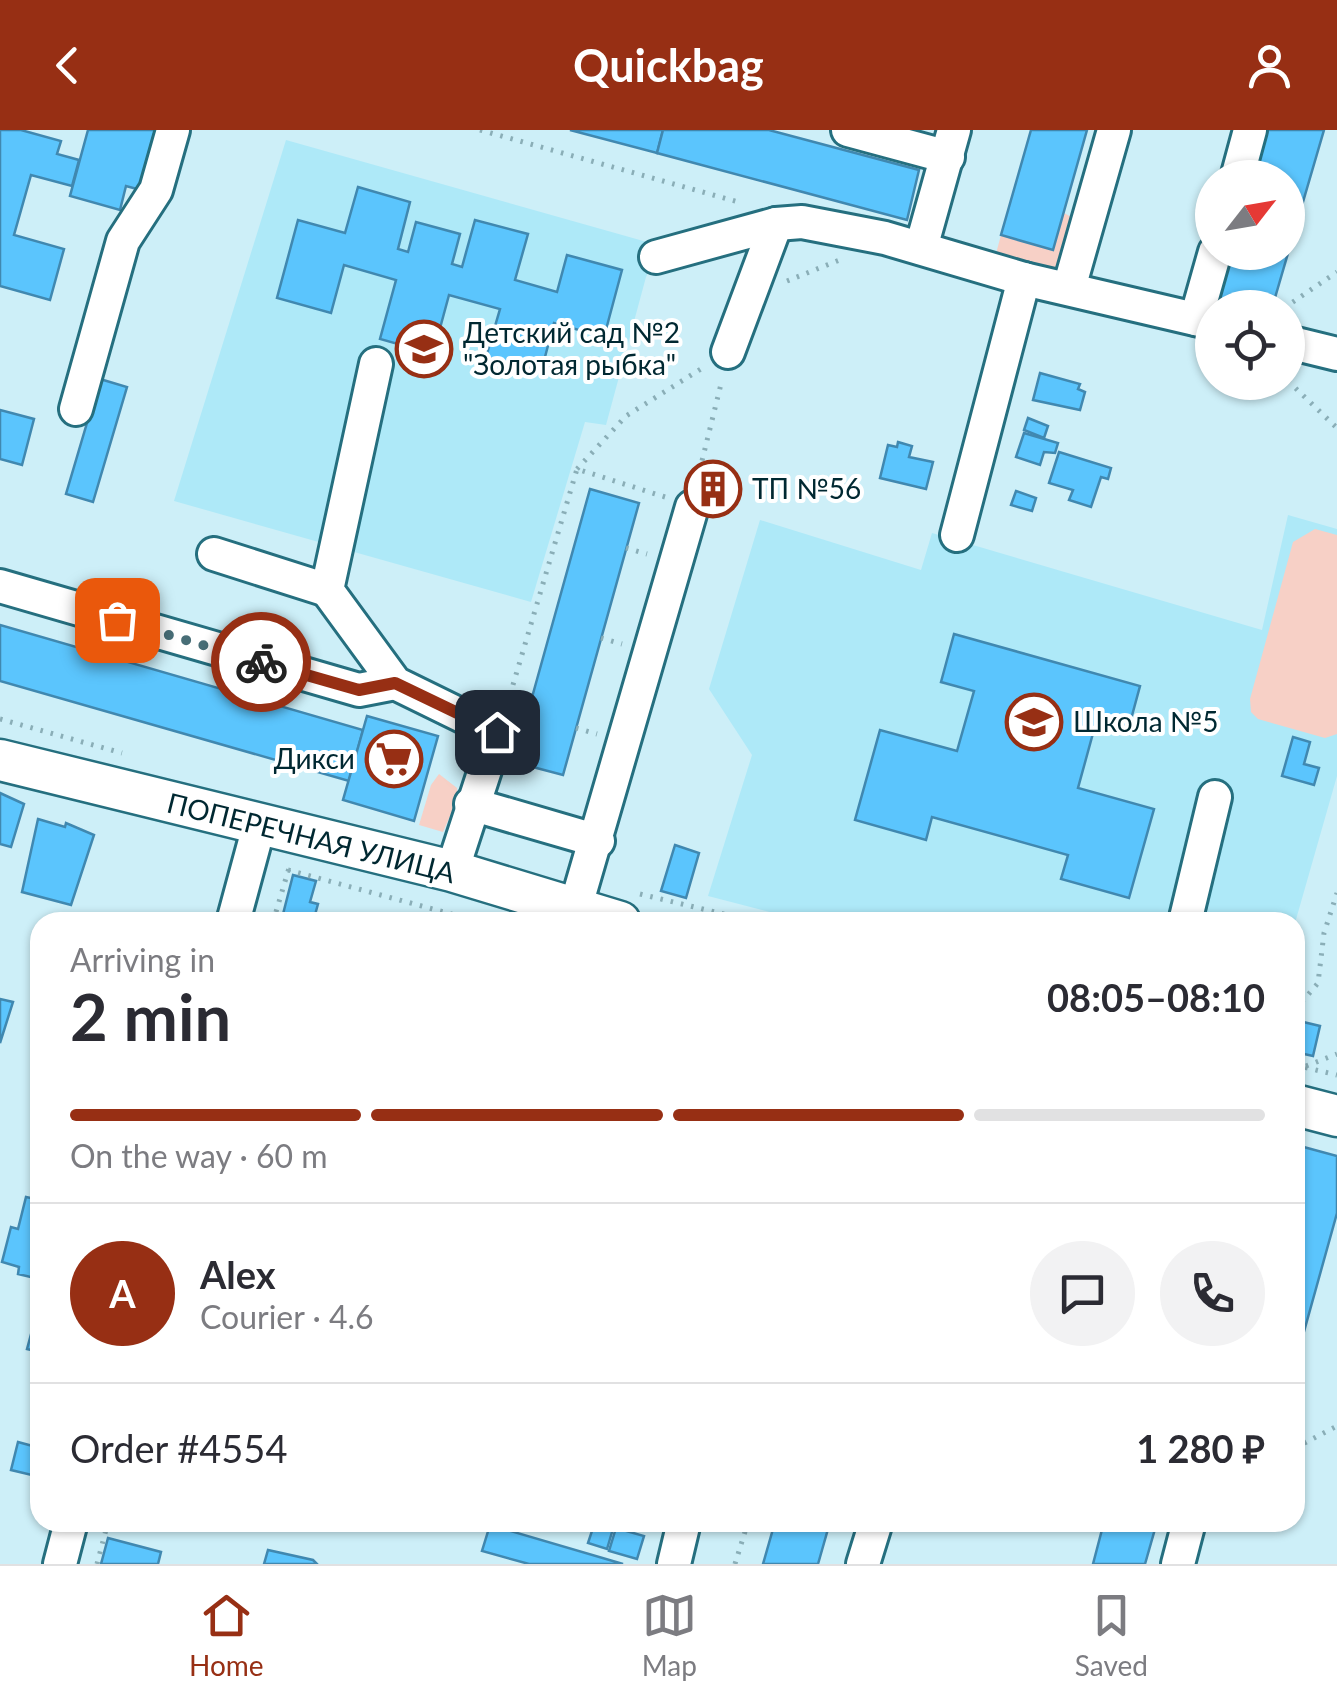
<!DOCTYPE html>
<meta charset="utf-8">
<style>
:root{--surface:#fff;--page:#f2f2f3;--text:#2b2b33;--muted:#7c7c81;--line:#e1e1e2;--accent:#972f14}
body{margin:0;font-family:Lato,sans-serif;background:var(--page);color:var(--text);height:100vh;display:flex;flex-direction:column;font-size:38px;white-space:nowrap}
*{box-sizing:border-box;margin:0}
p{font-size:32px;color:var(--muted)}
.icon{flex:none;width:55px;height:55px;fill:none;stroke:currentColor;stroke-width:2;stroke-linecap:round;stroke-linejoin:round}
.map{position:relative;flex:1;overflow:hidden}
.panel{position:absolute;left:30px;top:782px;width:1275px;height:620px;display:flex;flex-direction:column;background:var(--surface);border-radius:30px;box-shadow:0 2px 8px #0004}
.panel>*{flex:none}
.needle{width:65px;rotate:59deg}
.tools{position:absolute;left:1195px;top:30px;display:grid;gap:20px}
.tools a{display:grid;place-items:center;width:110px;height:110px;border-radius:50%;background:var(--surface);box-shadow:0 2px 8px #0004;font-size:50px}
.pin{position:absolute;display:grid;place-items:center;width:85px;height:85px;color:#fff;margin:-42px;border-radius:20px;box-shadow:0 5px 15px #0006}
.courier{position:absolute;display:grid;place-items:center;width:100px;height:100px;margin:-50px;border:8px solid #972f14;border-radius:50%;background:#fff;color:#222;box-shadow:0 2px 12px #0007}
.summary em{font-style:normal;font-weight:700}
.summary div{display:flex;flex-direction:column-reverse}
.summary{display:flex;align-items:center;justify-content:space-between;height:170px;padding:0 40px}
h1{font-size:65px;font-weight:700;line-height:75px}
.bar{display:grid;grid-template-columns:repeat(4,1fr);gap:15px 10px;align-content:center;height:120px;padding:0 40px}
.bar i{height:12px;border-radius:8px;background:var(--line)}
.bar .selected{background:var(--accent)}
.bar p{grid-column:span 4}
.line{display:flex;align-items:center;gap:25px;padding:0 40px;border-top:2px solid var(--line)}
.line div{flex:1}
.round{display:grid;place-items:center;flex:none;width:105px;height:105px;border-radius:52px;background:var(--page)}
header{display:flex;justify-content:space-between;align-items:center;height:130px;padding:0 40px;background:var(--accent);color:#fff;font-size:45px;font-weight:700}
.dock{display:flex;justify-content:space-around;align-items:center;height:140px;border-top:2px solid var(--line);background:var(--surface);font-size:28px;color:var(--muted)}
.dock a{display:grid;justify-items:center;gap:5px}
.dock .selected{color:var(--accent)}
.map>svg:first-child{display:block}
</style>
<header><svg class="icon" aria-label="back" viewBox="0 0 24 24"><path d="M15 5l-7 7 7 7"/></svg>Quickbag<svg class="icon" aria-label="person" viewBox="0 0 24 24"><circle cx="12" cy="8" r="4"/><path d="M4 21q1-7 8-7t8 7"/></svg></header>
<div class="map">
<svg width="1337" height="1434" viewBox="0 0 1337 1434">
<rect width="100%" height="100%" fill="#cdeff8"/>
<g fill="#aee9f8">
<polygon points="286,10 654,114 656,127 646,147 606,295 585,292 531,472 174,371"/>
<polygon points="1288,385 1337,399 1337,646 1295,793 808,792 708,766 752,625 709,559 760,390 921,440 932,403 1262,500"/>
</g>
<g fill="#f7d0c6">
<polygon points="1064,83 1079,91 1062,146 994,131 1001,105 1053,119"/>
<polygon points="1315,399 1337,405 1337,604 1325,608 1258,589 1251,582 1250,569 1293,412"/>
<polygon points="439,644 457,658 458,668 443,702 419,695 431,655"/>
</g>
<g fill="#5bc5fd" stroke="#4088b0" stroke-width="2.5">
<polygon points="0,0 21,0 61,11 57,24 79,30 72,56 31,45 14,105 64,119 50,170 0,156"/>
<polygon points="88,0 155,0 141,51 137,59 126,56 120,80 70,66"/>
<polygon points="570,0 663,0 657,23"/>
<polygon points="663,0 769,0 919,40 907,90 657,23"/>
<polygon points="1031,0 1087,0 1053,120 1001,105"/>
<polygon points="1268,0 1324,0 1272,178 1246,178 1219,170 1232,122 1288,122 1288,48 1254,48"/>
<polygon points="358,57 410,72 398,119 408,122 416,92 460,104 452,134 462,137 475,90 528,104 515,150 557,162 567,125 622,140 604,207 554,193 541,242 486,227 500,179 449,165 433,224 380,209 396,150 344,135 331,183 277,168 298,90 345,103"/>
<polygon points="1040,243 1080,254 1078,259 1085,262 1080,280 1033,270"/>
<polygon points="100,249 127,257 93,372 66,364"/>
<polygon points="0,280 34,289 22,335 0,329"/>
<polygon points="1028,288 1048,296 1044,308 1024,300"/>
<polygon points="1024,303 1058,313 1055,323 1044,322 1040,335 1016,327"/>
<polygon points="898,312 912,316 909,327 933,332 926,359 880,348 888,315 897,317"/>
<polygon points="1059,322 1111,338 1108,349 1101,347 1091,377 1069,370 1073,360 1049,353"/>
<polygon points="709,337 729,344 717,381 696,374"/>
<polygon points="590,359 639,373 563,645 514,632"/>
<polygon points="1016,361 1036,368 1032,381 1011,375"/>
<polygon points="0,495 363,600 349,651 0,551"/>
<polygon points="954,504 1140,556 1127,604 1095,596 1078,658 1154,679 1129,768 1061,749 1068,725 932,687 926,710 855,690 880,600 957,621 974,561 941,552"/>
<polygon points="367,586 438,606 414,691 343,670"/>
<polygon points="1293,607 1310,612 1304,634 1319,638 1314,655 1282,646"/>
<polygon points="0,663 24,674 11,717 0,714"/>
<polygon points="38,689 65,697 66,693 94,705 71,775 22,762"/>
<polygon points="675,715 699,723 686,768 661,761"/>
<polygon points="293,745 316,751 310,772 318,774 313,792 281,792"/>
<polygon points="0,869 13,872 0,913"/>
<polygon points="1295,890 1320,896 1313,926 1295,922"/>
<polygon points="1300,1016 1337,1026 1337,1083 1295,1234 1295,1034"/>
<polygon points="26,1067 40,1070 39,1149 18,1144 19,1137 2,1132 11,1097 18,1099"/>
<polygon points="37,1182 40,1183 40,1222 27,1219"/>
<polygon points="18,1312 40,1318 40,1347 11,1340"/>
<polygon points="581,1392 615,1392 607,1419 588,1413 593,1398"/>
<polygon points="775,1392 830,1392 818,1434 763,1434"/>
<polygon points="1104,1392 1157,1392 1145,1434 1093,1434"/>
<polygon points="490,1395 623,1434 529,1434 482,1421"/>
<polygon points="616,1398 644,1406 637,1429 609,1421"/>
<polygon points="108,1408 161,1422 158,1434 101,1434"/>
<polygon points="268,1420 313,1430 317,1434 264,1434"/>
</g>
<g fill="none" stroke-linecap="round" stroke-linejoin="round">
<g stroke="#256f7f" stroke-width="38">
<g id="minor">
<polyline points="848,0 948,27"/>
<polyline points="1237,48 1250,0"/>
<polyline points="921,118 954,0"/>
<polyline points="656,127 776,94 802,92 885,108 1024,149 1212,193"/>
<polyline points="1069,158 1114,0"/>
<polyline points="1196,189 1215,122"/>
<polyline points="1288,212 1337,224"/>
<polyline points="728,222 776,94"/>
<polyline points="376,234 327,460 395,553 497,603 452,741"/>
<polyline points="76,279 123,111 156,60 173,0"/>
<polyline points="957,405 1024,149"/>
<polyline points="214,424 327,460"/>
<polyline points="0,456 359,560 395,553"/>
<polyline points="471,674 598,711"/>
<polyline points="575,779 692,377"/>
<polyline points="233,792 259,696"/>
<polyline points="1185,792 1215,667"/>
<polyline points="60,1434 71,1392"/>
<polyline points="674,1434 684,1392"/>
<polyline points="863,1434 876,1392"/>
<polyline points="1178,1434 1189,1392"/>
</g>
</g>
<g stroke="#256f7f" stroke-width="45">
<g id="major">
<polyline points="0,630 452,741 620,792"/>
<polyline points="1295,975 1337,986"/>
</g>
</g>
<g stroke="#8aaeb7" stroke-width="5" stroke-dasharray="2.5 8" stroke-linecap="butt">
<polyline points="480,0 742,73"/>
<polyline points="787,151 842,129"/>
<polyline points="1284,178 1337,142"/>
<polyline points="1288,251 1337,298"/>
<polyline points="577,339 626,286 704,237"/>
<polyline points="697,351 722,250"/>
<polyline points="626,418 647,424"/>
<polyline points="601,508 622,514"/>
<polyline points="507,575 577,339 665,367"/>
<polyline points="0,589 122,623"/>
<polyline points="576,598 597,604"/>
<polyline points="288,740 481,792"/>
<polyline points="640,764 757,792"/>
<polyline points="273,792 289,738"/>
<polyline points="1295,880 1318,853 1324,803 1337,763"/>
<polyline points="1295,935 1337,945"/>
<polyline points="1306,936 1337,924"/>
<polyline points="1295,1318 1337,1296"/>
<polyline points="830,1393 846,1398"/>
<polyline points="97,1434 108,1392"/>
<polyline points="735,1434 748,1392"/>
</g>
<use href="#minor" stroke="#fff" stroke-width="32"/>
<use href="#major" stroke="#fff" stroke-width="40"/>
</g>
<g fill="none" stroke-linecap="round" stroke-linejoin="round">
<polyline stroke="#486e77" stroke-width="10" stroke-dasharray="0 18" points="117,490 261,532"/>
<polyline stroke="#972f14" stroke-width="12" points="261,532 359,560 395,553 497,602"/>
</g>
<defs>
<g id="school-ring" transform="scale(2.875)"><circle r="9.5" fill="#fff" stroke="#972f14" stroke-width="1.5"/><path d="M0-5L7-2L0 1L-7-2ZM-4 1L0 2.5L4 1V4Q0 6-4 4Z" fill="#972f14"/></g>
<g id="building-ring" transform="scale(2.875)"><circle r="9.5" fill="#fff" stroke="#972f14" stroke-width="1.5"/><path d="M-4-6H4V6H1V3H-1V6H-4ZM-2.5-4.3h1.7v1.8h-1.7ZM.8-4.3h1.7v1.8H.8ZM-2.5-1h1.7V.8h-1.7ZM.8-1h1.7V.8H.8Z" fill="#972f14"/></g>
<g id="supermarket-ring" transform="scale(2.875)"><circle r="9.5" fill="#fff" stroke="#972f14" stroke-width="1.5"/><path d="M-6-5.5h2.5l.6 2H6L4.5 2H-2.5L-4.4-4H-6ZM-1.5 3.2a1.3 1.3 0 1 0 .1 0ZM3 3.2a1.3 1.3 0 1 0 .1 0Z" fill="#972f14"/></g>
</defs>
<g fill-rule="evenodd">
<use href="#school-ring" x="424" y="219"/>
<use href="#building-ring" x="713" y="359"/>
<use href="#school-ring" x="1034" y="592"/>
<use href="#supermarket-ring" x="394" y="629"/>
</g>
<g text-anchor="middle" stroke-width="8" stroke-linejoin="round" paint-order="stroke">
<g font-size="28" fill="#002831" stroke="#fff" text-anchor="start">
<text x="463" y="213">Детский сад №2<tspan x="463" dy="32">"Золотая рыбка"</tspan></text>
<text x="752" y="369">ТП №56</text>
<text x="1073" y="602">Школа №5</text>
<text x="355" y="639" text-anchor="end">Дикси</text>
</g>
<g font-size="28" fill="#002831" stroke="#fff">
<text transform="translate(311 708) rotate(14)" y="10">ПОПЕРЕЧНАЯ УЛИЦА</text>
</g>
</g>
</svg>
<div class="tools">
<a><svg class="needle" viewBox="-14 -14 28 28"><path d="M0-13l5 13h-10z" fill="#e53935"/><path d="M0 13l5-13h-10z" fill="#7c7c81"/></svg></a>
<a><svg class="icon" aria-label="locate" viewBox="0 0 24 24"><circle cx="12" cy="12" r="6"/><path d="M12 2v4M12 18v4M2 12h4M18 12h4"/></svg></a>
</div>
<div class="pin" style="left:117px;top:490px;background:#ea580c"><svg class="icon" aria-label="bag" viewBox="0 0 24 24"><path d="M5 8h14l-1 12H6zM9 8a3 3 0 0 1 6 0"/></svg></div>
<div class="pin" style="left:497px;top:602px;background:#1f2937"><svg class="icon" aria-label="home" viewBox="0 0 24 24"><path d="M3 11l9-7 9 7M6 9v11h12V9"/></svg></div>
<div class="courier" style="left:261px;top:532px"><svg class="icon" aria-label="bike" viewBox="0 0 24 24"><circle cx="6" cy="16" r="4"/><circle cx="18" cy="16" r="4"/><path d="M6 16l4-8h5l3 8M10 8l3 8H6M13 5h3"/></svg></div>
<section class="panel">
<div class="summary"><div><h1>2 min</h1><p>Arriving in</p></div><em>08:05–08:10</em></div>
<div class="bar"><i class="selected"></i><i class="selected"></i><i class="selected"></i><i></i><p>On the way · 60 m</p></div>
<div class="line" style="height:180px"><b class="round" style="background:var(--accent);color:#fff">A</b><div><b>Alex</b><p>Courier · 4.6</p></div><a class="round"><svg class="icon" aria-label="chat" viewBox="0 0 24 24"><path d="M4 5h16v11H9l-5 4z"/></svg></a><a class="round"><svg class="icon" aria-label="phone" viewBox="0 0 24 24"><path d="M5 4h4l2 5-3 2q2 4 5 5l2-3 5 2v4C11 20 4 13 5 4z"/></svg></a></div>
<div class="line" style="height:130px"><div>Order #4554</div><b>1 280 ₽</b></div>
</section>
</div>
<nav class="dock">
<a class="selected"><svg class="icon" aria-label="home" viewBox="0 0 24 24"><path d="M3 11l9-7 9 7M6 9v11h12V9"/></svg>Home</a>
<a><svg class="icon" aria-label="map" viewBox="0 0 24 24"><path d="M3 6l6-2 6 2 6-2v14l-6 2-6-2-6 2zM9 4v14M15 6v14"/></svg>Map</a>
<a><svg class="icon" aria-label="saved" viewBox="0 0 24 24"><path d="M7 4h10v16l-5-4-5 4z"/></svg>Saved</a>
</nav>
